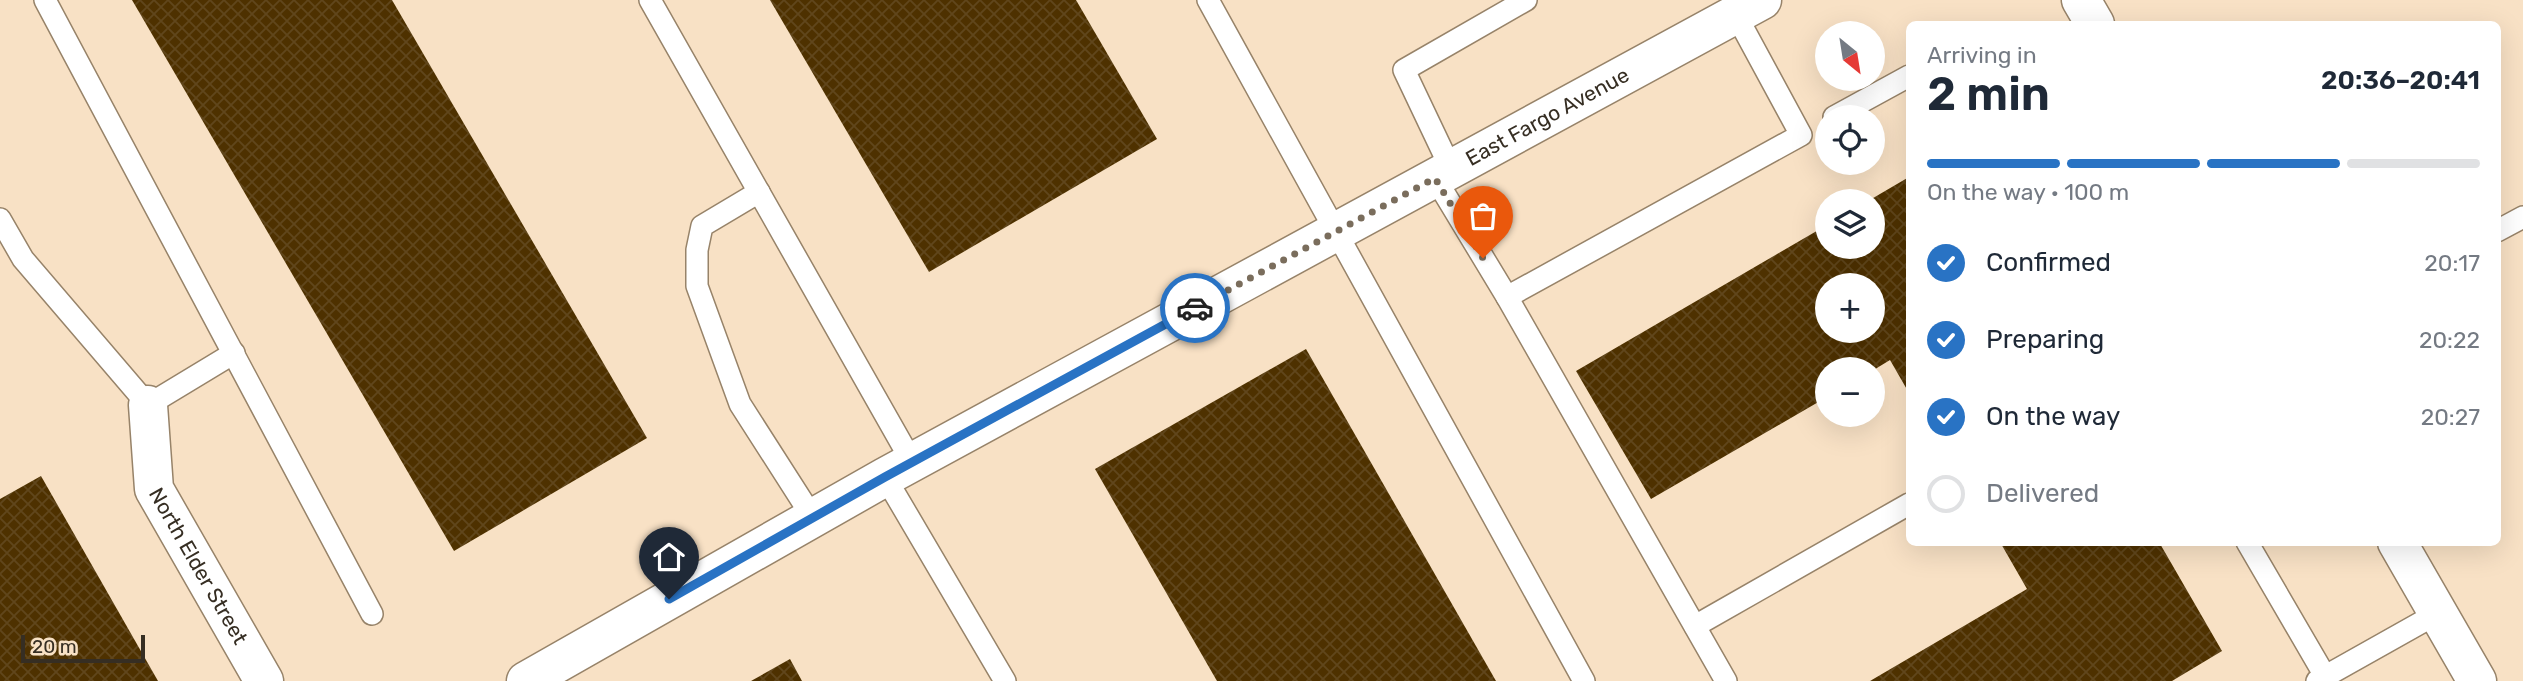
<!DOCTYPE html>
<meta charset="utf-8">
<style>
:root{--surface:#fff;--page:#f6f6f7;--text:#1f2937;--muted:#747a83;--line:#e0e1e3;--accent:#2973c4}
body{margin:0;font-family:Rubik,sans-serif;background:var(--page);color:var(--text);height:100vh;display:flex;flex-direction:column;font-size:26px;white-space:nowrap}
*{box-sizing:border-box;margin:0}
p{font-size:23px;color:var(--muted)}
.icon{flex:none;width:38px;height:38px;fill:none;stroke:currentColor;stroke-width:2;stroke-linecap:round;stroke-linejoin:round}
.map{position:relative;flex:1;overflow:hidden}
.panel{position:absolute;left:1906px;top:21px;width:595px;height:525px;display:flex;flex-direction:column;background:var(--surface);border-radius:10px;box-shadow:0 7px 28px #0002}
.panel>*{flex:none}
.needle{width:46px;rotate:150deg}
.buttons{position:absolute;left:1815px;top:21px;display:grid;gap:14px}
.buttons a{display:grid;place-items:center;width:70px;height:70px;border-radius:50%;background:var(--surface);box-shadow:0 7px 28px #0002;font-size:35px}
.scale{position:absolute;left:21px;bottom:18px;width:124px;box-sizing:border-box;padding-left:7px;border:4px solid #362e23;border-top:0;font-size:19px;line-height:24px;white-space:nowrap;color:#362e23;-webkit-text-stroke:5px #f8e1c5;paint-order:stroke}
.pin{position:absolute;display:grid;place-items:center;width:60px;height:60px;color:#fff;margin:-72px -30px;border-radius:50% 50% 50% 0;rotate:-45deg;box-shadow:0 0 7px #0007}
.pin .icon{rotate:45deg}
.courier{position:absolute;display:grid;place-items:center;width:70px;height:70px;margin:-35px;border:5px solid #2973c4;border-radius:50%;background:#fff;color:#222;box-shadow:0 2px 9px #0007}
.headline em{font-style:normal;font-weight:600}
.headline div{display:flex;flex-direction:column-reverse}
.headline{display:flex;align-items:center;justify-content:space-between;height:119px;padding:0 21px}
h1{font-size:46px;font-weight:600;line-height:52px}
.bar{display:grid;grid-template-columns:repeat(4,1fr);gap:10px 7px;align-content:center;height:84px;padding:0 21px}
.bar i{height:9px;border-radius:5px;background:var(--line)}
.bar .on{background:var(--accent)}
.bar p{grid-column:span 4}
ol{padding:0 21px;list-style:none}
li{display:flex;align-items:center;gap:21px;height:77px}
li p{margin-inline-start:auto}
li .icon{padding:7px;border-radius:50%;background:var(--accent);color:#fff;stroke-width:4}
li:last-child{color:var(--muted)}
li i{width:38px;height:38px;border:4px solid var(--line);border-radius:50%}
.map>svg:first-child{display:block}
</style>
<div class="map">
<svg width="2523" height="681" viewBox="0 0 2523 681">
<defs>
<pattern id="building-cross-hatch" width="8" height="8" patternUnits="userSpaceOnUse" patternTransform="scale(1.75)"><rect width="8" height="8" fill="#4e3100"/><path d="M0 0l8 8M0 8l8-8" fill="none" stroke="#60461c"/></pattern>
</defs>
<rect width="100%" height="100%" fill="#f8e1c5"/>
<g fill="url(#building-cross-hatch)" fill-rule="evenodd">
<polygon points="132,0 392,0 647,438 454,551"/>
<polygon points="770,0 1076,0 1157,139 929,272"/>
<path d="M1909,177V393L1890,360L1872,371L1827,369V397L1651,499L1576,371L1827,225V247H1872V201H1868ZM1827,285H1872V331H1827Z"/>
<polygon points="1306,349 1496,681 1217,681 1095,469"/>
<polygon points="41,476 158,681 0,681 0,499"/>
<polygon points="2000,542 2159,542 2222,651 2172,681 1870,681 2027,589"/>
<polygon points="790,659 802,681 751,681"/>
</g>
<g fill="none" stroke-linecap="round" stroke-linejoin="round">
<g stroke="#978369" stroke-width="24">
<g id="lane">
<polyline points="45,0 372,614"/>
<polyline points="650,0 912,462"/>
<polyline points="1208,0 1584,681"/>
<polyline points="1834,117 1909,76"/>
<polyline points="1451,169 1404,70 1526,0"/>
<polyline points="1435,178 1507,297 1801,135 1736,15"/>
<polyline points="759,192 702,226 697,250 697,286 740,404 813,518"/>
<polyline points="0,219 23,259 148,405 234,353"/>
<polyline points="2497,231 2523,217"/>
<polyline points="1507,297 1726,681"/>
<polyline points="885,477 1005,681"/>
<polyline points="2247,542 2325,676"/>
<polyline points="1695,626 1909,504"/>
<polyline points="2317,681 2438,613"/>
</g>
</g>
<g stroke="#978369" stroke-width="41">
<g id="street">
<polyline points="2081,0 2095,24"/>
<path id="s1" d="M148,405L154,489L264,681"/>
<polyline points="2397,542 2477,681"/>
<path id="s2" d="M526,681L885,477L1762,0"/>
</g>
</g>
<use href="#lane" stroke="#fff" stroke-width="21"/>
<use href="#street" stroke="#fff" stroke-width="38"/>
</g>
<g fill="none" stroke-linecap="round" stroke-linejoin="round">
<polyline stroke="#7a6d5c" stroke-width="7" stroke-dasharray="0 12.6" points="1195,308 1435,178 1483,258"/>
<polyline stroke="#2973c4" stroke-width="9" points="669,599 885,477 1195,308"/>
</g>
<g text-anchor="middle" stroke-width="7" stroke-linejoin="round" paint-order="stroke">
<g font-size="21" fill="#362e23" stroke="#f8e1c5">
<text dy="7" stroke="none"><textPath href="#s2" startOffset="1167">East Fargo Avenue</textPath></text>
<text dy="7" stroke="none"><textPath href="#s1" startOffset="173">North Elder Street</textPath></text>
</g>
</g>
</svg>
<div class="buttons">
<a><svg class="needle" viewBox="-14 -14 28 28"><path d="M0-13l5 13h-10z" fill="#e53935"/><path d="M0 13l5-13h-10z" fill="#747a83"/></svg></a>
<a><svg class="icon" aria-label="locate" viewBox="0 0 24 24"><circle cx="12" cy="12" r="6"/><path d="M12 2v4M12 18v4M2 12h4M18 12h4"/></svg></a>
<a><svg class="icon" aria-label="layers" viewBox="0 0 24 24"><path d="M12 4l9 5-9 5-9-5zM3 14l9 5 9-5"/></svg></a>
<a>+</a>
<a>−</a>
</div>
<div class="scale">20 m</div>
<div class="pin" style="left:1483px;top:258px;background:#ea580c"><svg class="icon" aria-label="bag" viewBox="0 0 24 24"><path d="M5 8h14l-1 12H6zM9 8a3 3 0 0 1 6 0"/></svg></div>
<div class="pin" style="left:669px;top:599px;background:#1f2937"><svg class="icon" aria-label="home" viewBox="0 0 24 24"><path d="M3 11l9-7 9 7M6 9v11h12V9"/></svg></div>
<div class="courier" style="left:1195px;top:308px"><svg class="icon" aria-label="car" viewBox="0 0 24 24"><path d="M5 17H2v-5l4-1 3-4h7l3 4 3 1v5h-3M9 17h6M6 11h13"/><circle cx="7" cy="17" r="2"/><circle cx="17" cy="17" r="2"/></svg></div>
<section class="panel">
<div class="headline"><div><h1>2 min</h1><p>Arriving in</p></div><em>20:36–20:41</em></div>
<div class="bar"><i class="on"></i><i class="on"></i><i class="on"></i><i></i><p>On the way · 100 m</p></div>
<ol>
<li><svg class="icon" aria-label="check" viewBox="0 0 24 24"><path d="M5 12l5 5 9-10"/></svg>Confirmed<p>20:17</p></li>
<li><svg class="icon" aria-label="check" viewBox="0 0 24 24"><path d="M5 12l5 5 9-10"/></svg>Preparing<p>20:22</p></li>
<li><svg class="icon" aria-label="check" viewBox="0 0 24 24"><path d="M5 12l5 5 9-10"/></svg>On the way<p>20:27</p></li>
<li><i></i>Delivered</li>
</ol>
</section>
</div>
